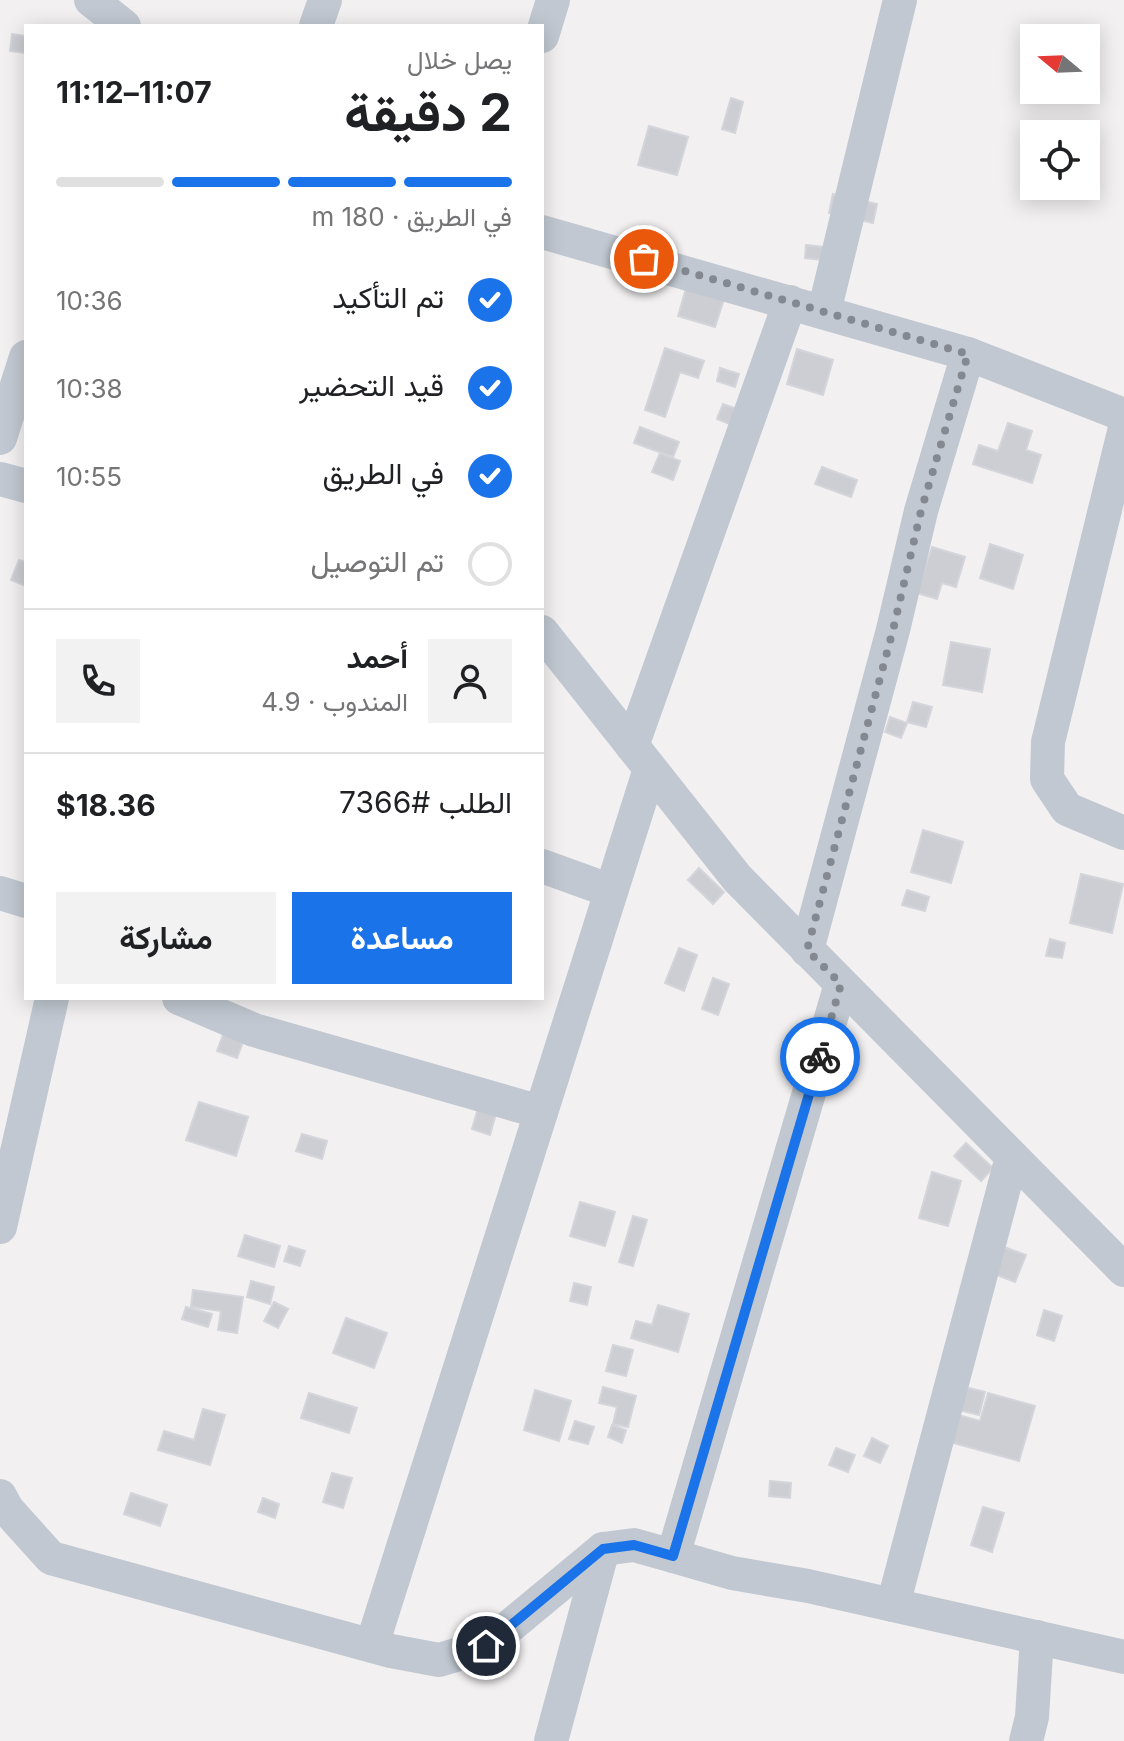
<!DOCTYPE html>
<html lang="ar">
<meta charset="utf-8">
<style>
:root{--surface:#fff;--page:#f2f2f2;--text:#202124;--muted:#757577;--line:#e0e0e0;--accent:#1a73e8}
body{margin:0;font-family:Inter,Vazirmatn,sans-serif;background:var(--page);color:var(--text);direction:rtl;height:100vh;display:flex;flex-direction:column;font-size:30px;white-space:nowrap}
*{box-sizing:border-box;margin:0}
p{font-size:26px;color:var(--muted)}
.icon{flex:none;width:44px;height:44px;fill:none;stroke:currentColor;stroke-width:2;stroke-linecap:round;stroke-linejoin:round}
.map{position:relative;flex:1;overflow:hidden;direction:ltr}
.panel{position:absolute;left:24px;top:24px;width:520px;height:976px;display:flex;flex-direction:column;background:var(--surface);border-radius:0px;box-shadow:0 4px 20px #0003;direction:rtl}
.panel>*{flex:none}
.needle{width:52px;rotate:289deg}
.controls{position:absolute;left:1020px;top:24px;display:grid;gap:16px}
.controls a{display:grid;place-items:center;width:80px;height:80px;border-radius:0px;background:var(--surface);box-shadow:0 4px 20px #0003;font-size:40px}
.pin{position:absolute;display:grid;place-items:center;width:68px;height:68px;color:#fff;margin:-34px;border:4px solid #fff;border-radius:50%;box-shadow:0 2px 8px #0007}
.courier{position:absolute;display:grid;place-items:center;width:80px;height:80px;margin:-40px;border:6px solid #1a73e8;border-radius:50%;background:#fff;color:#222;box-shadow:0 2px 10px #0007}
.headline em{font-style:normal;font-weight:700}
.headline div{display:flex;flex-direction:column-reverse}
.headline{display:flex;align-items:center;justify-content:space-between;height:136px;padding:0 32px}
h1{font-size:52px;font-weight:700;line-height:60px}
.bar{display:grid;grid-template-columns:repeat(4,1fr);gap:12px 8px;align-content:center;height:96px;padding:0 32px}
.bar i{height:10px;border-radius:6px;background:var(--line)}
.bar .active{background:var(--accent)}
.bar p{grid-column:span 4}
.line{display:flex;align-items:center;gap:20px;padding:0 32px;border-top:2px solid var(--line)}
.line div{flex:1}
.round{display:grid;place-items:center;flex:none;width:84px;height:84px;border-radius:0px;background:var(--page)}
ol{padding:0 32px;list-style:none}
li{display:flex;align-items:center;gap:24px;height:88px}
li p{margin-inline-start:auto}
li .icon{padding:8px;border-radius:50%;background:var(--accent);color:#fff;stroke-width:4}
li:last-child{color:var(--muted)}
li i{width:44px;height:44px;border:4px solid var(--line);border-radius:50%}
.action{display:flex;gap:16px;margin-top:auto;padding:16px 32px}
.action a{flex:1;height:92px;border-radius:0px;background:var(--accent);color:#fff;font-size:32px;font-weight:700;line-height:92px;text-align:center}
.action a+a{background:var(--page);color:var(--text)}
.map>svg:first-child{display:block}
</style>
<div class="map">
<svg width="1124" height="1741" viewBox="0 0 1124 1741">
<rect width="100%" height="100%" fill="#f2f0f0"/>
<g fill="#cdced4" stroke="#d4d5db" stroke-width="2">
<polygon points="12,34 26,36 26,53 10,51"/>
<polygon points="731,98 743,102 735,133 722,129"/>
<polygon points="649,126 688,137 677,175 638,165"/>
<polygon points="833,194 877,204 873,223 829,213"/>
<polygon points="806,245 833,248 832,261 805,258"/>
<polygon points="689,278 727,290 715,327 678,316"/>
<polygon points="665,348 704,361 698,378 680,372 665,417 645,410"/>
<polygon points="797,349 833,360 823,395 787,384"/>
<polygon points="720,368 739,374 735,387 717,381"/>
<polygon points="723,404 743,411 737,427 717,419"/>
<polygon points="1008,423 1032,431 1026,450 1041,455 1032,483 973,464 979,445 998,451"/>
<polygon points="640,427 679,442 673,457 634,443"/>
<polygon points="660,453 680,461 673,480 652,472"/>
<polygon points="822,467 857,480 851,497 815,484"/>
<polygon points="990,544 1023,555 1013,589 980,578"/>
<polygon points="932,547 965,557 956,587 942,583 937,599 917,593"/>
<polygon points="19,560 26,562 26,586 11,580"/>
<polygon points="951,642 990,649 982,692 943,685"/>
<polygon points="913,702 932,707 926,727 907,722"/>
<polygon points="890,717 907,723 901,738 885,732"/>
<polygon points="923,830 963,842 951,883 911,872"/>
<polygon points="699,868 724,892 713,904 688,880"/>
<polygon points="1081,874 1123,884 1112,933 1070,923"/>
<polygon points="907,890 929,897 925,911 902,905"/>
<polygon points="1050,939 1065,943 1062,958 1046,956"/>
<polygon points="679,948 697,955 684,991 665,983"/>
<polygon points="713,978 729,984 718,1015 702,1009"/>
<polygon points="229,1019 249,1026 237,1058 217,1051"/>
<polygon points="199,1102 248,1117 236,1156 186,1140"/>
<polygon points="478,1108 496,1114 490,1135 472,1129"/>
<polygon points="302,1134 327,1141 322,1159 296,1151"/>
<polygon points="966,1143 993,1168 981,1181 954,1156"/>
<polygon points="932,1172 961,1181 948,1226 919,1218"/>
<polygon points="580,1202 615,1212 605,1246 570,1236"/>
<polygon points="633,1216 647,1220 633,1266 619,1262"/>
<polygon points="245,1235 280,1246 274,1267 238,1256"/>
<polygon points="289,1246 305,1251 300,1266 284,1261"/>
<polygon points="1004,1247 1026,1255 1015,1282 994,1274"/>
<polygon points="251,1281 274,1287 270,1304 247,1297"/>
<polygon points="574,1283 591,1287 587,1305 570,1301"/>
<polygon points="193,1290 243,1297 237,1333 218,1330 221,1311 191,1307"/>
<polygon points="274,1302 288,1309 278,1328 264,1321"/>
<polygon points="658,1305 689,1314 678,1352 631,1338 636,1321 652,1325"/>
<polygon points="186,1307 212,1314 208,1327 182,1319"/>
<polygon points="1044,1310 1062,1316 1054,1341 1037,1335"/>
<polygon points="346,1318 387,1333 374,1368 333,1353"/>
<polygon points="613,1345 633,1350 626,1376 606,1371"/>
<polygon points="603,1387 636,1396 628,1427 613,1424 617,1407 599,1403"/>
<polygon points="965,1387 985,1392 979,1415 959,1410"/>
<polygon points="535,1390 571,1401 559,1441 524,1430"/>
<polygon points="309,1393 357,1408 349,1433 301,1418"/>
<polygon points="988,1393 1035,1406 1019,1461 950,1442 958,1415 980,1421"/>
<polygon points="203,1409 225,1415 210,1465 158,1450 164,1431 194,1440"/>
<polygon points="575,1421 594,1427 588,1444 569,1439"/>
<polygon points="612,1425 626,1430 622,1443 608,1437"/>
<polygon points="872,1438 888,1446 880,1463 864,1456"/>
<polygon points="836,1448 855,1455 848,1472 829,1465"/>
<polygon points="332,1473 352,1478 343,1508 323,1502"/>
<polygon points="770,1481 791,1483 790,1498 769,1496"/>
<polygon points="131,1493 167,1505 160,1526 124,1514"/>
<polygon points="263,1498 279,1504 275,1518 258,1512"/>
<polygon points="983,1507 1004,1513 992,1552 971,1545"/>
</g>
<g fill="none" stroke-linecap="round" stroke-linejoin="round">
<g stroke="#c1c8d1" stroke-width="34">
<polyline points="91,0 124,26"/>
<polyline points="316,26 325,0"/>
<polyline points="542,36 553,0"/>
<polyline points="542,232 968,354 1124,415"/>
<polyline points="824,312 900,0"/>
<polyline points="1124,432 1048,742 1047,779 1067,809 1124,833"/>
<polyline points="0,438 26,357"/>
<polyline points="0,479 26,486"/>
<polyline points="542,632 737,878 1124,1270"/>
<polyline points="632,746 790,302"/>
<polyline points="542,866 611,891"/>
<polyline points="0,893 26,901"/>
<polyline points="807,950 893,630 921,511 968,354"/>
<polyline points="179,998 254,1030 541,1112"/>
<polyline points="0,1227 52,998"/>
<polyline points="0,1496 7,1509 51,1558 391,1651 439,1660 486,1646 603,1549 634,1545 673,1556 841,984"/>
<polyline points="673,1556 732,1573 808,1586 1124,1657"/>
<polyline points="893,1605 1012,1157"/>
<polyline points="372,1645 650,769"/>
<polyline points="551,1741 603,1549"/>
<polyline points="1026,1741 1032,1717 1037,1637"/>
</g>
</g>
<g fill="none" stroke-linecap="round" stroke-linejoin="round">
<polyline stroke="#848890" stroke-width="8" stroke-dasharray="0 14.4" points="644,259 968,354 921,511 893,630 807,950 841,984 820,1057"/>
<polyline stroke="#1a73e8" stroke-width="10" points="486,1646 603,1549 634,1545 673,1556 820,1057"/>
</g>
</svg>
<div class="controls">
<a><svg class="needle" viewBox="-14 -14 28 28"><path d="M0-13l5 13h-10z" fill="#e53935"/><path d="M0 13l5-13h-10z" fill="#757577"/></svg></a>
<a><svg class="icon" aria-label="locate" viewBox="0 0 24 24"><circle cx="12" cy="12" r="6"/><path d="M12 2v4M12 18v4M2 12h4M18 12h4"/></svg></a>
</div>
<div class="pin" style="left:644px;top:259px;background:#ea580c"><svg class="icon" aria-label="bag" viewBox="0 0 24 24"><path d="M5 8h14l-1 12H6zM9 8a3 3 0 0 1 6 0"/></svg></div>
<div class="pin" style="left:486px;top:1646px;background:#1f2937"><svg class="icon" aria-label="home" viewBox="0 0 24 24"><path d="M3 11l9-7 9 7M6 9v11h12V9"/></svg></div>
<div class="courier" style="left:820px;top:1057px"><svg class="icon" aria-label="bike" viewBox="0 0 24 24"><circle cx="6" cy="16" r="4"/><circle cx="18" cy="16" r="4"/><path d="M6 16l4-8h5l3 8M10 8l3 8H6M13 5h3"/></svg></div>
<section class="panel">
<div class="headline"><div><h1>2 دقيقة</h1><p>يصل خلال</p></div><em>11:07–11:12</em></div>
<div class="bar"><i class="active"></i><i class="active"></i><i class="active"></i><i></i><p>في الطريق · 180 m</p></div>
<ol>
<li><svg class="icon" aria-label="check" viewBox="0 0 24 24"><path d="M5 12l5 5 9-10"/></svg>تم التأكيد<p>10:36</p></li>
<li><svg class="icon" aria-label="check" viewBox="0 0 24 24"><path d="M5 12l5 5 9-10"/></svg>قيد التحضير<p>10:38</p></li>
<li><svg class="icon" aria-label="check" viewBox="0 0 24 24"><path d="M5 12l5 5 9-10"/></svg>في الطريق<p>10:55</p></li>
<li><i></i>تم التوصيل</li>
</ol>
<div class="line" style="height:144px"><a class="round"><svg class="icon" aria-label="person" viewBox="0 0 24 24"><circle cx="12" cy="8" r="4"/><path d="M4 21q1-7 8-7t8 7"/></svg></a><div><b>أحمد</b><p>المندوب · 4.9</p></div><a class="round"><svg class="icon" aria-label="phone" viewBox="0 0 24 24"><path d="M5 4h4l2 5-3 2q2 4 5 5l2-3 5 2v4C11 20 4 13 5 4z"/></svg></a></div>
<div class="line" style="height:104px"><div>الطلب #7366</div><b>$18.36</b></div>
<div class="action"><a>مساعدة</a><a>مشاركة</a></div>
</section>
</div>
